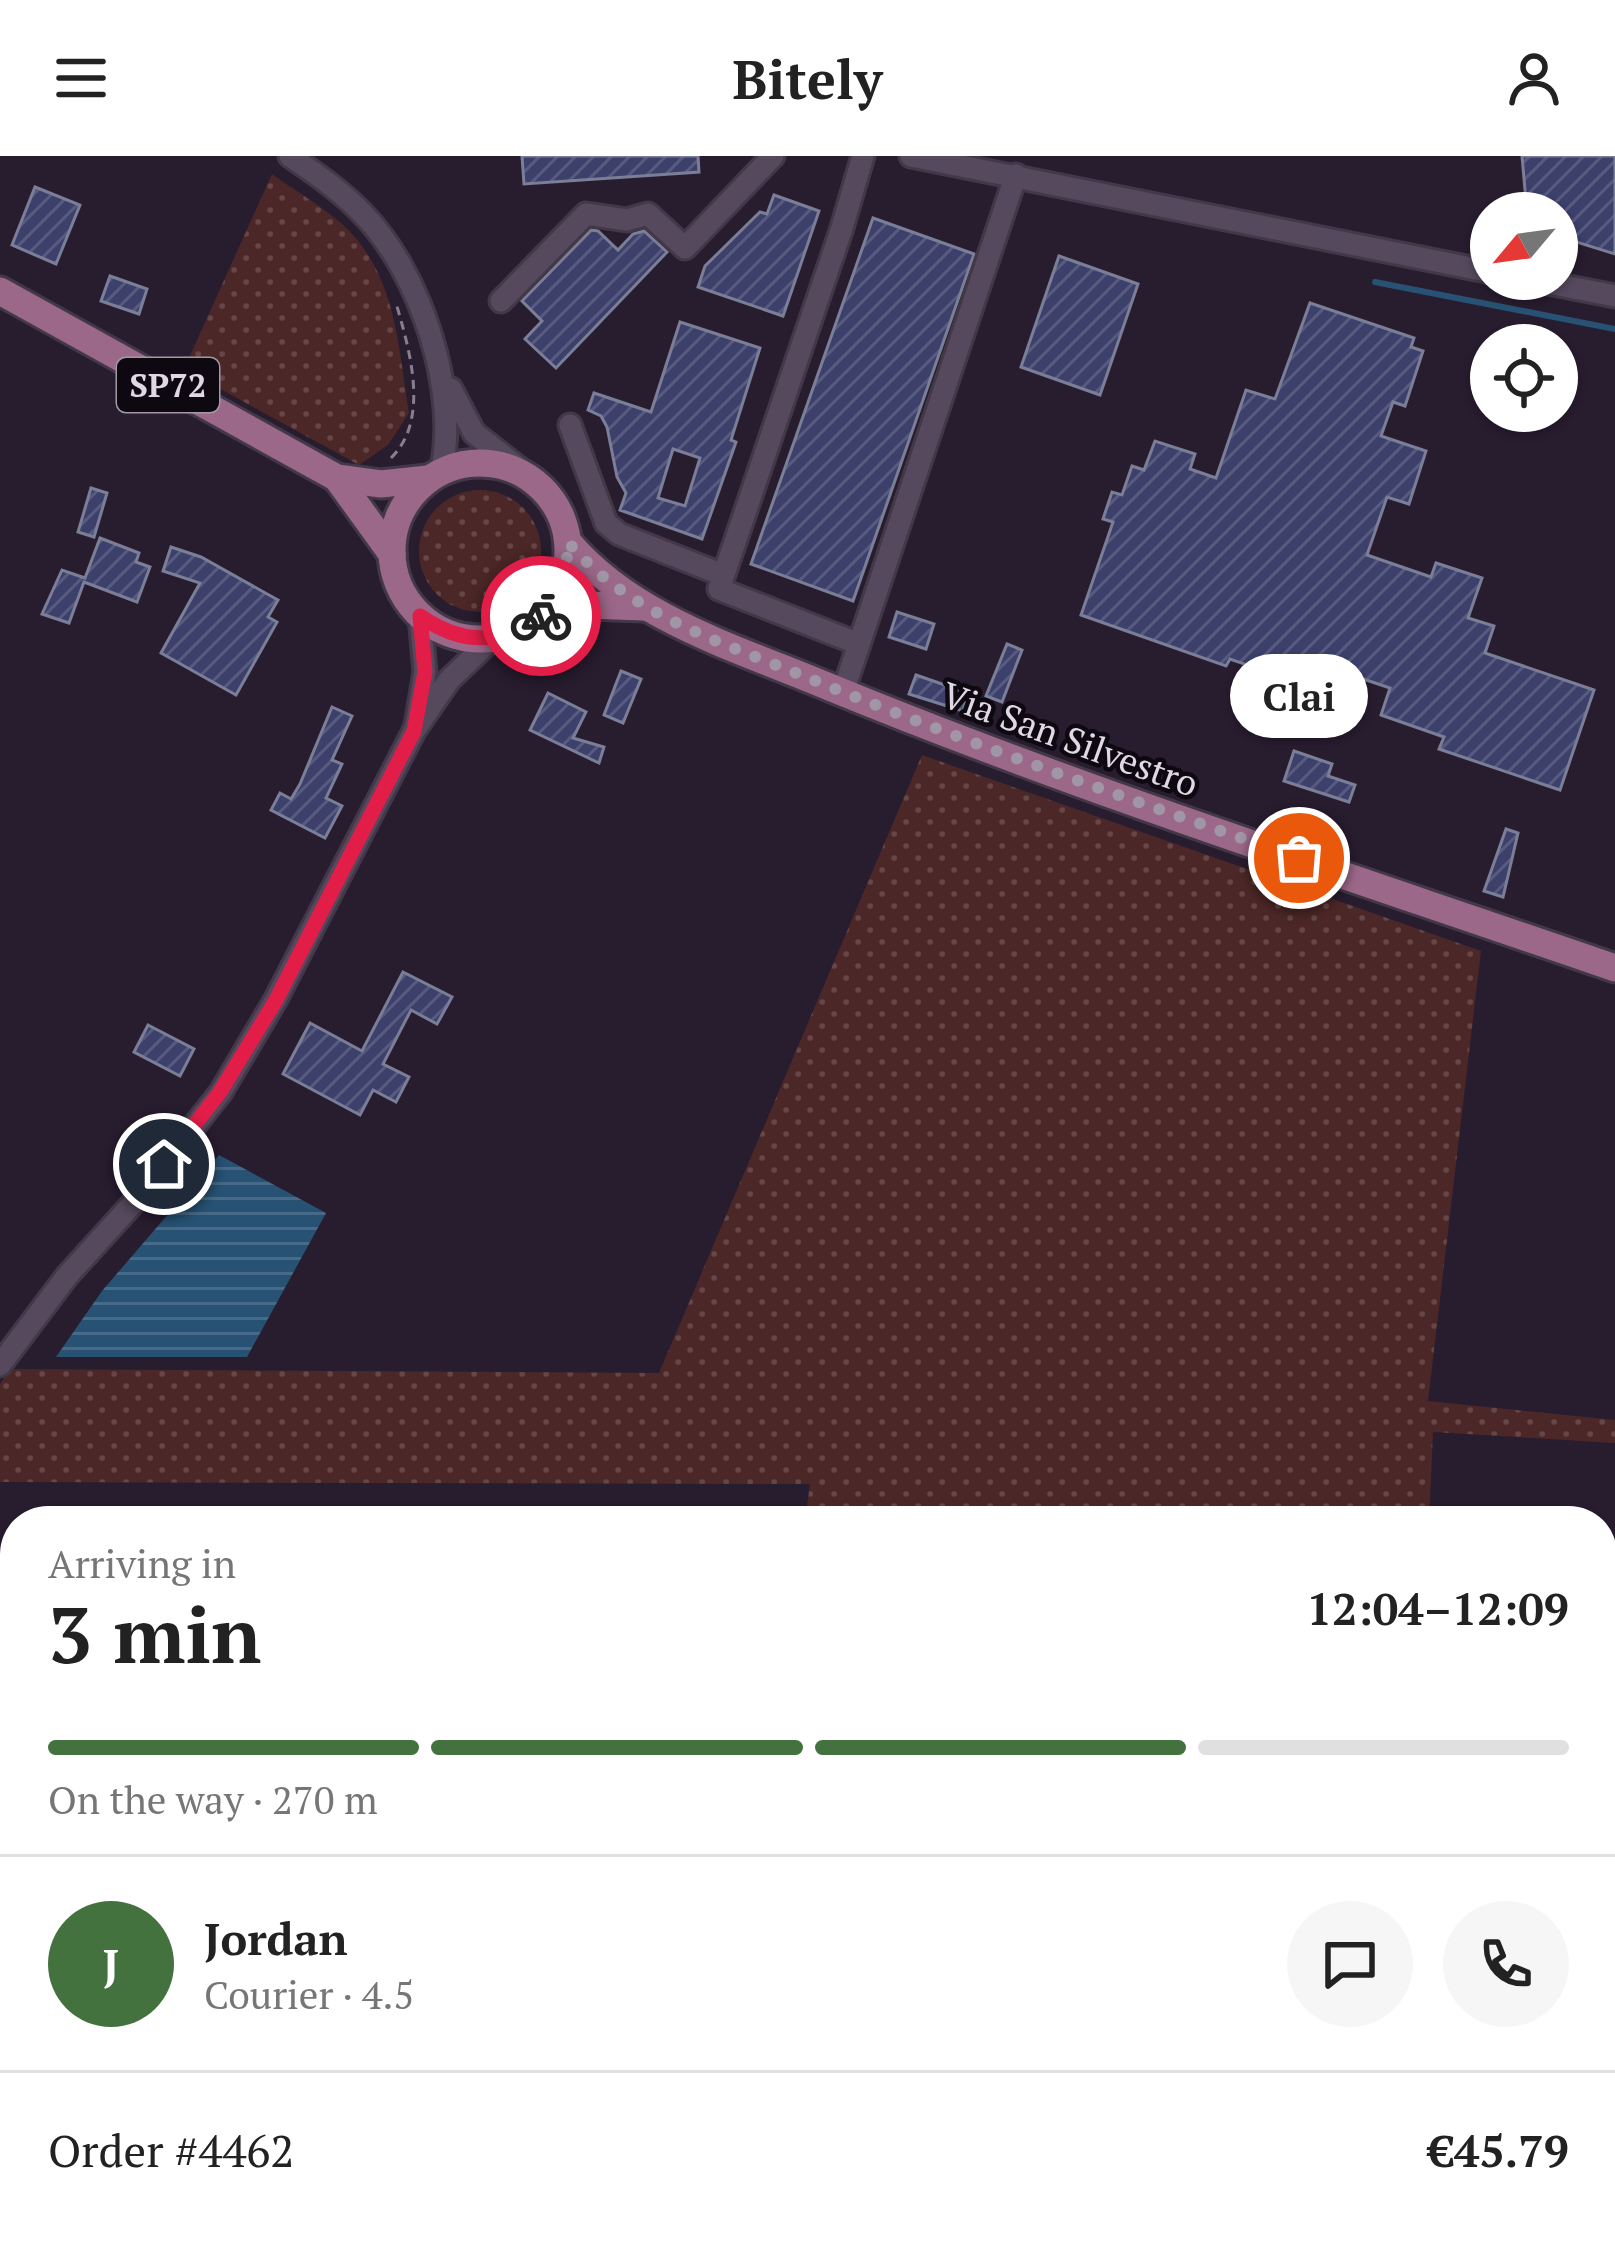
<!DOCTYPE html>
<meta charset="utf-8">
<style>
:root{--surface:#fff;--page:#f6f6f6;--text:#222;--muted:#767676;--line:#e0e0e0;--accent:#44723e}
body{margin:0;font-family:"PT Serif",serif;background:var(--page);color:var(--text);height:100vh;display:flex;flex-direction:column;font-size:45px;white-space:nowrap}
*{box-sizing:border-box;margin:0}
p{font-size:39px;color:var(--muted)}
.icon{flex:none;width:66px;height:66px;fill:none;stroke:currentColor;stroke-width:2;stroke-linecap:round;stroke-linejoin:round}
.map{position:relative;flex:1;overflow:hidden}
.panel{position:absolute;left:0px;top:1350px;width:1617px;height:744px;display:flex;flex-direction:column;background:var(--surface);border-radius:48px 48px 0 0;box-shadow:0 3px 9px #0004}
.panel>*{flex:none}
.needle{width:78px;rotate:241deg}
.buttons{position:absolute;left:1470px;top:36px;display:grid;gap:24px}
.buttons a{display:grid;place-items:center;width:108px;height:108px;border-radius:50%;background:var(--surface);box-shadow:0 3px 9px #0004;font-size:60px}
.pin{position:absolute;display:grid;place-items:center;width:102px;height:102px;color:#fff;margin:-51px;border:6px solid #fff;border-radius:50%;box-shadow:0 3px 12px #0007}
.courier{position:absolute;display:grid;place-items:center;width:120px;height:120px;margin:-60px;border:9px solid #e11d48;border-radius:50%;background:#fff;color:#222;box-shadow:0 3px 15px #0007}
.bubble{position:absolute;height:84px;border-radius:42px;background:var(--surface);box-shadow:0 3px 9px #0004;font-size:39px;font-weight:800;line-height:84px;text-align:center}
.summary em{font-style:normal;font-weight:800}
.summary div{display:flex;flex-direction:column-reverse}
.summary{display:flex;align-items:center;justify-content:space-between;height:204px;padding:0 48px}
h1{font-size:78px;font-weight:800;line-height:90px}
.bar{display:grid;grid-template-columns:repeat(4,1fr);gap:18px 12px;align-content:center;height:144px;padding:0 48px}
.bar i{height:15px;border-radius:9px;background:var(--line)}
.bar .selected{background:var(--accent)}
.bar p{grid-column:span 4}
.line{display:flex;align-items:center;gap:30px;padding:0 48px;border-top:3px solid var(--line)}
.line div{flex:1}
.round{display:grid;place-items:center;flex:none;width:126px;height:126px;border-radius:63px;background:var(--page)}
header{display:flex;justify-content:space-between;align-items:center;height:156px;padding:0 48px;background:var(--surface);font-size:54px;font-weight:800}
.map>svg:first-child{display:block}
</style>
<header><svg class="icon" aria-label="menu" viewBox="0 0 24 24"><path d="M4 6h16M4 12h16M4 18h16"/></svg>Bitely<svg class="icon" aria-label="person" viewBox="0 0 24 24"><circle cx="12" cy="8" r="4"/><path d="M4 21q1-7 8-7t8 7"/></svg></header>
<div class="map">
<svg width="1615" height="2094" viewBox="0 0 1615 2094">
<defs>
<pattern id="grass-dots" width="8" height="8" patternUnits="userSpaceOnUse" patternTransform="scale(3)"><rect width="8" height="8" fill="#4c2727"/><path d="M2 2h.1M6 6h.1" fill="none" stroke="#664646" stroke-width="1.8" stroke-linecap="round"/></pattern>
<pattern id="water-rules" width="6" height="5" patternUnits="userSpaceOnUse" patternTransform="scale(3)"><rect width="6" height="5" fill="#275273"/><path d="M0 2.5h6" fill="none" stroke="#466a87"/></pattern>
<pattern id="building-hatch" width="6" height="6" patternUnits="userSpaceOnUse" patternTransform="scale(3)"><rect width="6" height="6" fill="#3c406b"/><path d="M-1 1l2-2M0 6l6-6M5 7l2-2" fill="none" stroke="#585b80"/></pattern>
</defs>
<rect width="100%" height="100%" fill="#281c2f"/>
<g fill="url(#grass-dots)">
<path d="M272,18C294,34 320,49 341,67C396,116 398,189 409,257L388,289L359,309L184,213Z"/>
<circle cx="480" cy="395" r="61"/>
<polygon points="922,599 1481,795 1428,1245 1615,1264 1615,1287 1433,1276 1429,1365 805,1365 810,1328 0,1326 0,1228 10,1213 659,1217"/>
<polygon points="506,2079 571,2079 602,2094 539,2094"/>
<polygon points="1384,2079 1426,2079 1425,2094 1384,2094"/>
</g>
<polygon fill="url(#water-rules)" points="219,999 326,1057 247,1201 56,1201 102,1135"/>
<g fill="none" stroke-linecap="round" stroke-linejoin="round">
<g stroke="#275273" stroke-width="6">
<polyline points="1375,126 1615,173"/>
<polyline points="0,1433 15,1436"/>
<polyline points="523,2079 557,2094"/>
</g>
</g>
<g fill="url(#building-hatch)" stroke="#7a7e97" stroke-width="3" fill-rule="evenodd">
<polygon points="522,0 698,0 699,16 524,28"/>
<polygon points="1522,0 1615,0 1615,98 1557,80 1557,57 1527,57"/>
<polygon points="35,31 80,49 56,108 12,89"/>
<polygon points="774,39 819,55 783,160 698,131 705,110 760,56 767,58"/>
<polygon points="873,62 974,98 853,445 751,408"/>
<polygon points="591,74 598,75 618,94 633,78 644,75 667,96 556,212 525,183 542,165 522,145"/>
<polygon points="1059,100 1138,128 1100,239 1021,211"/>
<polygon points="110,120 147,133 139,158 101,145"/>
<polygon points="1310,147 1414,182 1411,191 1423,195 1405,250 1393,246 1381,280 1426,295 1409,348 1387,341 1367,399 1431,421 1436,407 1482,422 1468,462 1494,470 1485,497 1594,534 1560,634 1439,593 1444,581 1381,559 1390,532 1295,500 1288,523 1230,503 1226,510 1081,459 1113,366 1103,363 1112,336 1122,339 1132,310 1144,314 1155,285 1195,298 1190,313 1216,322 1246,234 1275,243"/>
<path d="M680,166L760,192L731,284L736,286L702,383L620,354L626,337L617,321L607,271L601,260L588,254L594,237L651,256ZM673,293L700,302L685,350L658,342Z"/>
<polygon points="91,332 107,337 94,381 78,376"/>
<polygon points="100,382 139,397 136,406 150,411 137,446 84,426 69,467 42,458 62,414 85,422"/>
<polygon points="171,391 201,401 278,444 268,461 277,466 236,539 161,497 200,427 163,415"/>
<polygon points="897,456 934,468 926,493 889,481"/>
<polygon points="1007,488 1022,494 1002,546 986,540"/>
<polygon points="621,515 641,523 623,567 604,559"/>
<polygon points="916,519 968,537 963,555 909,538"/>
<polygon points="548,537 586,556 573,582 604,591 599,607 530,574"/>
<polygon points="332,551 352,560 332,604 342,608 326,642 342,650 325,682 271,654 280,637 291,643 300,628"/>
<polygon points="1294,595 1332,608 1328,620 1355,629 1349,646 1284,625"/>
<polygon points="1506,673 1518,677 1503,741 1484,735"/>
<polygon points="403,816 452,841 437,868 411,854 383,908 409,921 396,946 373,934 360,959 283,918 310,867 362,895"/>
<polygon points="148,869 194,893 180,920 134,896"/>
</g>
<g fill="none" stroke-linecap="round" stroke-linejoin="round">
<g stroke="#423848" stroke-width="27">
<g id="minor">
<path d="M290,0C316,18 341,35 363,58C420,116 460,236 441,316"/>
<polyline points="911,0 1491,116"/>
<polyline points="1528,123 1615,140"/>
<polyline points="501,145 586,58 627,64 648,58 685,92 773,0"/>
<polyline points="451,233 474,277 534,324"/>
<polyline points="570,269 606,367 619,378 723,419"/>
<polyline points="859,488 719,433 841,75 863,0"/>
<polyline points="843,536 1016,19"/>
<polyline points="416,569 425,516 420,461"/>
<polyline points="0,1209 67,1120 136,1044 221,936 276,843 414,575 449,524 492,483"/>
</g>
</g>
<g stroke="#423848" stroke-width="33">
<g id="major">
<polyline points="0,135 337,322 381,328 428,323"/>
<circle cx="480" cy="395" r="88"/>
<polyline points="337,322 392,398"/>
<path d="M568,386C633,463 737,492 827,530C1085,636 1352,721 1615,812"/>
<polyline points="543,459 588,449 643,451"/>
</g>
</g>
<g stroke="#887e8e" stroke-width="3" stroke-dasharray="9 6" stroke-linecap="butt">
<path d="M391,302C430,264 410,195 396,147"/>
<polyline points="554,332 574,364"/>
</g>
<use href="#minor" stroke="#56495e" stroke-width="21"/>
<use href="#major" stroke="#9c688a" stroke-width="27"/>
</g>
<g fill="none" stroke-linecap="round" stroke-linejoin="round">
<path stroke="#a096a5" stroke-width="12" stroke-dasharray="0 21.6" d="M541,460C561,436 567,416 568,386C629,459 726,488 811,523C972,589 1135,645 1299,702"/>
<path stroke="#e11d48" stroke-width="15" d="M164,1008L220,936L276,844L414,575L425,516L420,460C462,489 499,489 541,460"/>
</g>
<g text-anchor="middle" stroke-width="9" stroke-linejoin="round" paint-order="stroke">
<rect fill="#0e0911" stroke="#a19aa5" stroke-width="3" x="117" y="202" width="102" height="54" rx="9"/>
<g font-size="33" font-weight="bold" fill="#e0d8e5">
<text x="168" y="241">SP72</text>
</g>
<g font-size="36" fill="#e0d8e5" stroke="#0e0911">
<text transform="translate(1070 583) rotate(20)" y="13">Via San Silvestro</text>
</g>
</g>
</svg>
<div class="buttons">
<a><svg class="needle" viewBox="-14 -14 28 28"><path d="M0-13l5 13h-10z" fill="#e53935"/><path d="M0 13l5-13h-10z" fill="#767676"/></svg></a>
<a><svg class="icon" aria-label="locate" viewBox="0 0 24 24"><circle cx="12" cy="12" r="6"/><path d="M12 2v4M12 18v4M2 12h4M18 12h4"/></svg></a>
</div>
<div class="pin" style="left:1299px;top:702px;background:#ea580c"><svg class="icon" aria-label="bag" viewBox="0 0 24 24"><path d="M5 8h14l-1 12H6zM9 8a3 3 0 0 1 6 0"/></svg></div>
<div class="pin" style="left:164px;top:1008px;background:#1f2937"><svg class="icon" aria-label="home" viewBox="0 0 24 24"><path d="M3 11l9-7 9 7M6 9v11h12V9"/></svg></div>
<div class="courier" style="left:541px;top:460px"><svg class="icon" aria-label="bike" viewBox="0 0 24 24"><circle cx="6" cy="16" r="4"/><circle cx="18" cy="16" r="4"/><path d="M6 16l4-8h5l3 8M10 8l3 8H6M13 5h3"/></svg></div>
<div class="bubble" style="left:1230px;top:498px;width:138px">Clai</div>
<section class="panel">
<div class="summary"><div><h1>3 min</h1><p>Arriving in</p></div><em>12:04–12:09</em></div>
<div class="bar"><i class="selected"></i><i class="selected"></i><i class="selected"></i><i></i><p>On the way · 270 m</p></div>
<div class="line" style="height:216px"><b class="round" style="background:var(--accent);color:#fff">J</b><div><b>Jordan</b><p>Courier · 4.5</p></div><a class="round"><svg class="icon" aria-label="chat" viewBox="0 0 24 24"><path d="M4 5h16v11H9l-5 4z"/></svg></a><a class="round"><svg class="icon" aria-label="phone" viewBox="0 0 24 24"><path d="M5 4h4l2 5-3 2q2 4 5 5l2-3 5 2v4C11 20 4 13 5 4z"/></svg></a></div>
<div class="line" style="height:156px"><div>Order #4462</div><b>€45.79</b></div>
</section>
</div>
